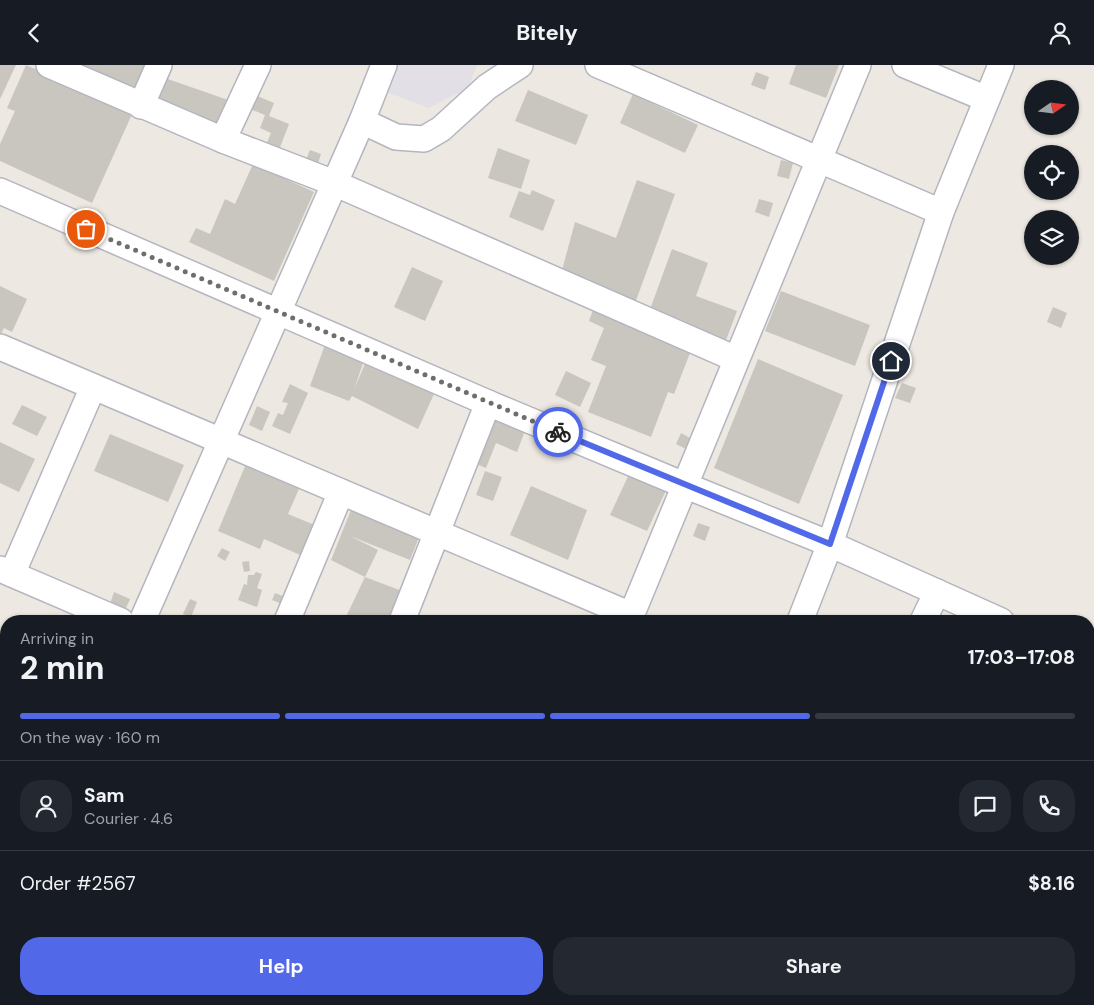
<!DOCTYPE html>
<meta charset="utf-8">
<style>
:root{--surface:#171b24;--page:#242831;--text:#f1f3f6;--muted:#9ea1a6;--line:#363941;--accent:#5169e9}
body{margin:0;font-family:"DM Sans",sans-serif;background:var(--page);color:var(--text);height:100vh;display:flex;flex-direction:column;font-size:19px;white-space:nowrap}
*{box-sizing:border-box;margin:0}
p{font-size:16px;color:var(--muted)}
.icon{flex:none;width:28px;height:28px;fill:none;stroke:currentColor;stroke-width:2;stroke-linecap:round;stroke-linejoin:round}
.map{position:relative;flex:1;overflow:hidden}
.sheet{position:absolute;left:0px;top:550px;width:1095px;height:390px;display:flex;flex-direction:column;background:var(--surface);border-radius:20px 20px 0 0;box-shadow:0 1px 4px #0004}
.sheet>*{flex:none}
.needle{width:32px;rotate:76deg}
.buttons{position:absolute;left:1024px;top:15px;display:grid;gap:10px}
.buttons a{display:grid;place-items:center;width:55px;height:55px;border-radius:50%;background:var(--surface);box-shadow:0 1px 4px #0004;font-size:25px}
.pin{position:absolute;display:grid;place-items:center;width:42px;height:42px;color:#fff;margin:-21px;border:2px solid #fff;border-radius:50%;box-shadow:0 1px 5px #0007}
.courier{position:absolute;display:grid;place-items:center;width:50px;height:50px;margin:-25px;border:4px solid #5169e9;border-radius:50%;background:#fff;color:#222;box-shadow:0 1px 6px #0007}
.headline em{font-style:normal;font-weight:700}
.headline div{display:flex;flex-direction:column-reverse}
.headline{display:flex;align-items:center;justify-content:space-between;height:85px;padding:0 20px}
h1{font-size:32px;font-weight:700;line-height:38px}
.bar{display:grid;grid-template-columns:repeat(4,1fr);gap:8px 5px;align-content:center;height:60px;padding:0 20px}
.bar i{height:6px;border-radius:4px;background:var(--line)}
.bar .selected{background:var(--accent)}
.bar p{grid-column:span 4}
.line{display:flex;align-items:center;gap:12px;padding:0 20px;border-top:1px solid var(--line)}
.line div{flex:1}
.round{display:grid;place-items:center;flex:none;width:52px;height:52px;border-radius:20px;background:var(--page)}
.primary-button{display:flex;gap:10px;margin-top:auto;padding:10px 20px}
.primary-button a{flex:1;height:58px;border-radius:20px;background:var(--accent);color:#fff;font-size:20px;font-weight:700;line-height:58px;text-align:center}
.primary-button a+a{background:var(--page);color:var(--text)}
header{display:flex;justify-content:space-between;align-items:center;height:65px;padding:0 20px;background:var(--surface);font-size:22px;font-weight:700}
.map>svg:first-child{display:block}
</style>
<header><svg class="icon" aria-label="back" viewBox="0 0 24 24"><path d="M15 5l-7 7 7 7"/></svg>Bitely<svg class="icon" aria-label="person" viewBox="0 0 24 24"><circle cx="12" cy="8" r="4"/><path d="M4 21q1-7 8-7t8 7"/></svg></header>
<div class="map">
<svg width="1094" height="940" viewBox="0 0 1094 940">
<rect width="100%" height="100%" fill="#ede8e1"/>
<polygon fill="#e2e0e6" points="397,0 477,0 468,23 429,43 386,27"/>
<g fill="#c9c6bf">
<polygon points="0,0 16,0 0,34"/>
<polygon points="26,0 133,47 92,138 0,96 0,79 15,46 7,43"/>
<polygon points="64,0 153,0 139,33"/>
<polygon points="796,0 839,0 826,33 789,19"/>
<polygon points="756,7 769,12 765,25 751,20"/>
<polygon points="162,12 231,36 219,65 151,38"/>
<polygon points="528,25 588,50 576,80 515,56"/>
<polygon points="633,29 698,60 685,88 620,58"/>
<polygon points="255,30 274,38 269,51 289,59 277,90 264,85 271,68 260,63 265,50 250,44"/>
<polygon points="498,83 530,95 521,124 488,113"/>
<polygon points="310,85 321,89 317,102 305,97"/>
<polygon points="781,95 793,98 789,114 777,111"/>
<polygon points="253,99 314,127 274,216 189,177 196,163 210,169 225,134 235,139"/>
<polygon points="637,115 675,129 634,241 561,209 575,157 616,173"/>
<polygon points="532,125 555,135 543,166 509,152 519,126 530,130"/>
<polygon points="759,134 773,138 769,152 755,147"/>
<polygon points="672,184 708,198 696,231 737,246 725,278 648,250"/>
<polygon points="412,202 443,216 425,256 394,242"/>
<polygon points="0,221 27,234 12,267 4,263 0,271"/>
<polygon points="781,226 870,260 855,301 765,266"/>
<polygon points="594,242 692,283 674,329 668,327 651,372 588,347 606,301 591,295 604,263 589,256"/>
<polygon points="1053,242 1067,248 1061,263 1047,257"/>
<polygon points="326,277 365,292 354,325 369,289 439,318 418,364 352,331 349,336 310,321"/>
<polygon points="758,294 843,330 799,439 714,403"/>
<polygon points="566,306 591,318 580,342 555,330"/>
<polygon points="902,318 916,323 910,338 895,333"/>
<polygon points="290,319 308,328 290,369 272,361 278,348 283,350 288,338 282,337"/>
<polygon points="22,340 47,352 37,371 12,359"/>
<polygon points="257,341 270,347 262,366 249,360"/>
<polygon points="489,347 526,363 517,387 496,378 486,403 469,396"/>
<polygon points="681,368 692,374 686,384 676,379"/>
<polygon points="110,369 184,400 168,437 94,406"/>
<polygon points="0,377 35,394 19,427 0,418"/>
<polygon points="248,394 302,417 288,449 322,463 309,494 264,474 260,484 218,466"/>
<polygon points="631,405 668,421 647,466 610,450"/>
<polygon points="485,406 502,412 493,436 476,430"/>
<polygon points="531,421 587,445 568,495 510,470"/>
<polygon points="353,440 421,467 410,495 350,471 378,485 365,512 331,495"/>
<polygon points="698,458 710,462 705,476 693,471"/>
<polygon points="222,483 230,487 225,496 217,491"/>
<polygon points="249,496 250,506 244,507 242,497"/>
<polygon points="256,507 262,509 257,523 262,525 257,542 238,535 244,519 247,520 248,510 254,510"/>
<polygon points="365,512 402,526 390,556 344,556"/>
<polygon points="114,527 130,534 123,550 108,545"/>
<polygon points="275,528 285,532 282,539 272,535"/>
<polygon points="190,534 197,537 191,552 183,549"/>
<polygon points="302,551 313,556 300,556"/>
<polygon points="1089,624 1094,626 1092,643 1089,642"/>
<polygon points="0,679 6,681 6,729 0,727"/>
<polygon points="6,746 6,785 0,783 0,766"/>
<polygon points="0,805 6,808 6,817 0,814"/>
<polygon points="11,934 26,934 42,940 9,940"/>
<polygon points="82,934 100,934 97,940"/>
</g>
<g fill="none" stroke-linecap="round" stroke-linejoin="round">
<g stroke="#b4b6bf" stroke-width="28">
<g id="minor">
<polyline points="49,0 223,75 334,118 736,294"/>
<polyline points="598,0 941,147"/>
<polyline points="905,0 987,34"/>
<polyline points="141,41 159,0"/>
<polyline points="362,56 396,72 424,74 441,64 487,22 520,0"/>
<polyline points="223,75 258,0"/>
<polyline points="0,126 488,338 684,420 830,479 1001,556"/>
<polyline points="0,282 631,550"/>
<polyline points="0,504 121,556"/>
<polyline points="12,509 93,322"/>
<polyline points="142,556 362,56 384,0"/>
<polyline points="287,556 341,427"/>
<polyline points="402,556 488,338"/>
<polyline points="629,556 858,0"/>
<polyline points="800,556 830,479 941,147 1001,0"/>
<polyline points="923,556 937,527"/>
<polyline points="1089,596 1094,598"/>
<polyline points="0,643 6,646"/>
<polyline points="1089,787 1094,789"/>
<polyline points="0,789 6,791"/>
<polyline points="0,878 6,864"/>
<polyline points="323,934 338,940"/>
<polyline points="812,934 826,940"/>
<polyline points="1081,934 1094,939"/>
<polyline points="119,940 122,934"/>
<polyline points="297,940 300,934"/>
<polyline points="475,940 477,934"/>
<polyline points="651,940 653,934"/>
<polyline points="774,940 777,934"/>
<polyline points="1000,940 1001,934"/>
</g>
</g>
<use href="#minor" stroke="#fff" stroke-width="25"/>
</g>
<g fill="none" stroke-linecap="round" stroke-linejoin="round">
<polyline stroke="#706e6c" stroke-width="5" stroke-dasharray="0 9" points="86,164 558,367"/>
<polyline stroke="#5169e9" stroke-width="6" points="558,367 830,479 891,296"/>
</g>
</svg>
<div class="buttons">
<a><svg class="needle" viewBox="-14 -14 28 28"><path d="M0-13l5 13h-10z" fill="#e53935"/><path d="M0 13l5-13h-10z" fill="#9ea1a6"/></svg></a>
<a><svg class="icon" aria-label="locate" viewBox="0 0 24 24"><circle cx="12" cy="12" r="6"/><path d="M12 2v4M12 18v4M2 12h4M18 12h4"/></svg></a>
<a><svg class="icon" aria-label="layers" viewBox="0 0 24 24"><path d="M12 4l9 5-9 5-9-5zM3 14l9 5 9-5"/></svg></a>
</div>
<div class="pin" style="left:86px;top:164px;background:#ea580c"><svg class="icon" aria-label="bag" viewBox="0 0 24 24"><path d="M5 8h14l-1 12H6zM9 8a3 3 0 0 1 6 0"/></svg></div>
<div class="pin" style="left:891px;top:296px;background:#1f2937"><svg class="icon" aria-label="home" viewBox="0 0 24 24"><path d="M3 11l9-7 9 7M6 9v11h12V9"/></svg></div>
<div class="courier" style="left:558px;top:367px"><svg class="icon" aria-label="bike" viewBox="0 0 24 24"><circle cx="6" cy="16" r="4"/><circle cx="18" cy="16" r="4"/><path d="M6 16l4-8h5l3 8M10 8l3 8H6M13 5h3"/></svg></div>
<section class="sheet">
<div class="headline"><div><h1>2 min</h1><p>Arriving in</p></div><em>17:03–17:08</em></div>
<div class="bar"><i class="selected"></i><i class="selected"></i><i class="selected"></i><i></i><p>On the way · 160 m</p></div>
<div class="line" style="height:90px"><a class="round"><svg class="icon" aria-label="person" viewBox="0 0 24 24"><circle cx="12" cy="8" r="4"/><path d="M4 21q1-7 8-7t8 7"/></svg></a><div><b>Sam</b><p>Courier · 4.6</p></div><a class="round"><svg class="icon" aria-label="chat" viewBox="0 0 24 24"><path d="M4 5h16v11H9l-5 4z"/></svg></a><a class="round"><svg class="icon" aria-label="phone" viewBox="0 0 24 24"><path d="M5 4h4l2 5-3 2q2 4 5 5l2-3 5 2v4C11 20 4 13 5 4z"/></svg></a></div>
<div class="line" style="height:65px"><div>Order #2567</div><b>$8.16</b></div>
<div class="primary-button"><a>Help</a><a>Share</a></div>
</section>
</div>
